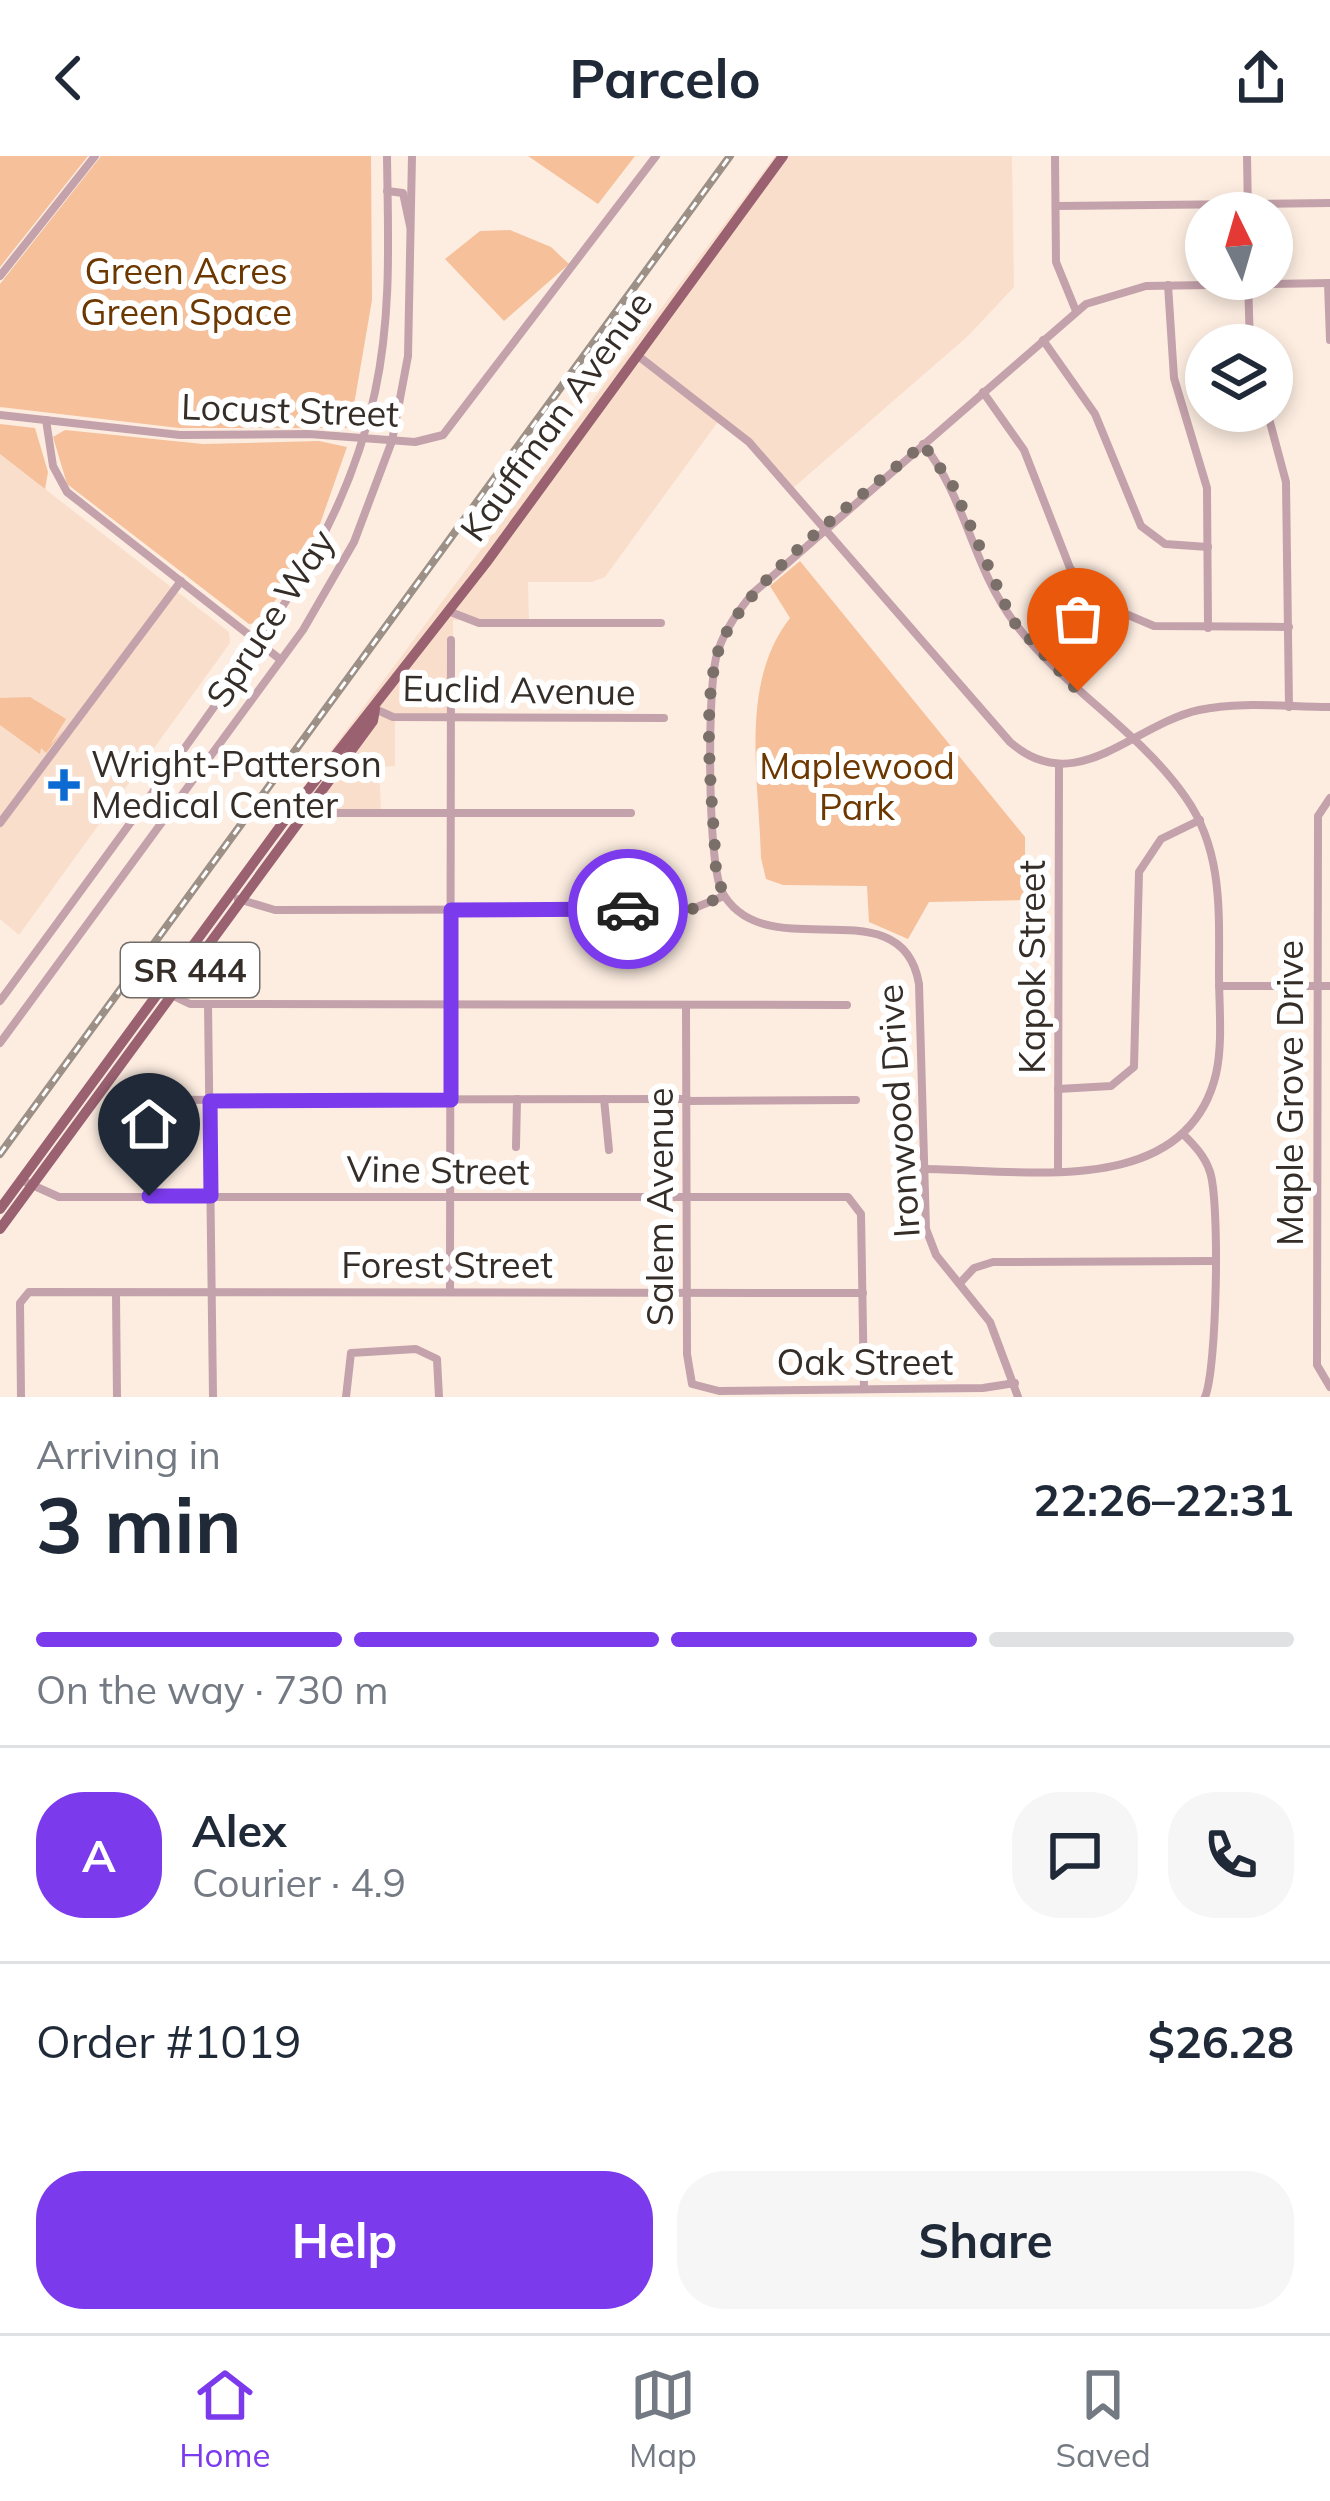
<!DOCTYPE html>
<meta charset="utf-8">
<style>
:root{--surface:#fff;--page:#f6f6f7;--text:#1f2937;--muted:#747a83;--line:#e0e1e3;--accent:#7c3aed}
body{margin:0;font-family:Mulish,sans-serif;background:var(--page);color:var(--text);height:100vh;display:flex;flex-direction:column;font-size:45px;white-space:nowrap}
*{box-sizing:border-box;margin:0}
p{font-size:39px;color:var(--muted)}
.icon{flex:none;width:66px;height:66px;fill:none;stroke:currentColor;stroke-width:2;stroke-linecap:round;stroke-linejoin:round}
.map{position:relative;height:1241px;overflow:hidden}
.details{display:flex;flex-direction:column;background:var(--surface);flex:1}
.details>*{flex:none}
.needle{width:78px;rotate:355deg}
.tools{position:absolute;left:1185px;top:36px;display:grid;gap:24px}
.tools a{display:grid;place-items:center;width:108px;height:108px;border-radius:50%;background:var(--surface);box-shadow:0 6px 18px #0003;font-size:60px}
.pin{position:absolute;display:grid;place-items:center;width:102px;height:102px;color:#fff;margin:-123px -51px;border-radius:50% 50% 50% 0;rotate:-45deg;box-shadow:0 0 12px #0007}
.pin .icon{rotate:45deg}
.courier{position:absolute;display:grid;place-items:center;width:120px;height:120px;margin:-60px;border:9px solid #7c3aed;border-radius:50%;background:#fff;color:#222;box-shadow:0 3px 15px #0007}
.head em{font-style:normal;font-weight:700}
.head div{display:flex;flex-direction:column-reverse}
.head{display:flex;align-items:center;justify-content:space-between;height:204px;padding:0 36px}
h1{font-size:78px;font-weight:700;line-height:90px}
.bar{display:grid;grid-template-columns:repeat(4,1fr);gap:18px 12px;align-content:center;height:144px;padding:0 36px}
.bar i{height:15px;border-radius:9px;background:var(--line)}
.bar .selected{background:var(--accent)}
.bar p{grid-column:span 4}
.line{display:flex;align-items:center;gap:30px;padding:0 36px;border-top:3px solid var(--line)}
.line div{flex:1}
.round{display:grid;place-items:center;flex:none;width:126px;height:126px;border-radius:48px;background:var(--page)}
.action{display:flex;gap:24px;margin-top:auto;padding:24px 36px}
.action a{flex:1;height:138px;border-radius:48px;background:var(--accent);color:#fff;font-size:48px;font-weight:700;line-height:138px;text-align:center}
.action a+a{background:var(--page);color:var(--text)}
header{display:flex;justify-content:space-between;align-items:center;height:156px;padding:0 36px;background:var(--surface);font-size:54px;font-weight:700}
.tabs{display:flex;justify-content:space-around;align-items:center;height:168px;border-top:3px solid var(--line);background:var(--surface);font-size:33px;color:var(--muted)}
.tabs a{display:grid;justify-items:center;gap:6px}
.tabs .selected{color:var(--accent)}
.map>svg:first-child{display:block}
</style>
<header><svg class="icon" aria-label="back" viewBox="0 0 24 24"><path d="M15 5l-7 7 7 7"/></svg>Parcelo<svg class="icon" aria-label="share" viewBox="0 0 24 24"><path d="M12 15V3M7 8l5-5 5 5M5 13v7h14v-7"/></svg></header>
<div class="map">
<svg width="1330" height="1241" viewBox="0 0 1330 1241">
<rect width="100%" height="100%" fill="#fdede1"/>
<g fill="#f9decb">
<polygon points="775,0 1012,0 1014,131 968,180 792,333 720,263 605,421 592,426 528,426 529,466 453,464 453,560 395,565 395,610 379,611 381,655 313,654 294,644"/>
<polygon points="0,298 229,476 230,487 19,779 0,763"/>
</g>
<g fill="#f5c09a">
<polygon points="0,0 88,0 0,111"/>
<polygon points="101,0 371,0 372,144 350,272 179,272 0,251 0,128"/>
<polygon points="528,0 635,0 598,48"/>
<polygon points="510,74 551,91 569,108 504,165 445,103 480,75"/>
<polygon points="0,268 35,272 48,316 45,333 0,298"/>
<polygon points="65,274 203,288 319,285 347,291 314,385 261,466 249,468 67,328 53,281"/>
<path d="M800,405L1025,681V744L929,746L908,783L869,766L867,730L783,729L766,723L761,702C759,622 739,527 790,462L770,430Z"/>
<polygon points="30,541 66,563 50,589 64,574 46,597 41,592 40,598 0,569 0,542"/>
</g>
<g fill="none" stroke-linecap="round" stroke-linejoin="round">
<g stroke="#c4a2ab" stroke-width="8">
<polyline points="1055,0 1056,106 1076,155"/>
<polyline points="1247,0 1248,57"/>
<polyline points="387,35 403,37 410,70"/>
<polyline points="1056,50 1330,47"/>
<polyline points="0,120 95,0"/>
<polyline points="1248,124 1250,189"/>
<polyline points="1328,127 1330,184"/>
<polyline points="1168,129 1174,222 1207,332 1208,472"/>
<polyline points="1043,184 1095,258 1141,370 1165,388 1208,391"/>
<path d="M637,199L749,286L1010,586C1076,644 1132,569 1199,554C1240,545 1287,551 1330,551"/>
<polyline points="983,236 1024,294 1070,412 1100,447 1154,470 1289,471"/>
<polyline points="1267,255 1286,326 1289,551"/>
<polyline points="0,259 180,279 309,278 415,286 443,279 656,0"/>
<polyline points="46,264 53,310 67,336 281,504"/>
<path d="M923,288C966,342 973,412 1014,466C1063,532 1140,575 1186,642C1223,695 1219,756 1219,818C1219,850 1223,887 1216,918C1186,1045 1021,1013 923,1013"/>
<polyline points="448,455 479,467 661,467"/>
<polyline points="375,553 393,561 664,562"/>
<polyline points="1330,642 1318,660 1317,1209 1330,1231"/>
<polyline points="321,657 631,657"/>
<polyline points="0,667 181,425"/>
<polyline points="238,743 275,754 692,753 724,740"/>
<polyline points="1219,830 1330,830"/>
<polyline points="161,834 190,848 847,849"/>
<path d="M0,845C68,752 137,659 204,565C278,461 348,364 375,236C392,158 388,79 387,0"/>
<polyline points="208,848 213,1241"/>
<polyline points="686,849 687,1198 692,1228 719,1235 983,1232 1015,1227"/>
<polyline points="0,887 303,474 354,386 392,285 408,200 412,0"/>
<polyline points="1058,933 1111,930 1134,911 1139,716 1161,683 1200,664"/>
<polyline points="604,943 609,994"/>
<polyline points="116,944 687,943"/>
<polyline points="687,945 856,944"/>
<path d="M1183,978C1194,989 1205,1000 1210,1016C1220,1046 1217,1213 1205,1241"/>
<polyline points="516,991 517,943"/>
<polyline points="1058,1012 1059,609"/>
<polyline points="21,1024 59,1041 848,1041 861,1058 864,1233"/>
<polyline points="960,1127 974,1112 993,1106 1213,1105"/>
<polyline points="450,1136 451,484"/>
<polyline points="116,1137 117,1241"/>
<polyline points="21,1241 20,1147 29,1136 863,1137"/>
<polyline points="346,1241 351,1197 416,1193 437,1203 439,1241"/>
<path d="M1018,1241L990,1166L936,1099L926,1073L919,828C902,726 763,816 721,734C708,696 707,543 716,502C722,477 737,456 753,437L1086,148L1146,130L1330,127"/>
</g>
<g stroke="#9a6171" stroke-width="10">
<polyline points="0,1053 290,657 486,407 783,0"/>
<polyline points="0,1073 373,565 375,553"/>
</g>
<g stroke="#9c9087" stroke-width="8">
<polyline id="rail" points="0,998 730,0"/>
</g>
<use href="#rail" stroke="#fff" stroke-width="3" stroke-dasharray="9" stroke-linecap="butt"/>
</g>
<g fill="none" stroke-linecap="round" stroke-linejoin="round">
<path stroke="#7b7069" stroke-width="12" stroke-dasharray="0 21.6" d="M628,753H692L724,740L716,716C714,652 700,555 718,496C739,427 867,338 923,288L953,330L1012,464L1078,535"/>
<polyline stroke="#7c3aed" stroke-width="15" points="149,1040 211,1040 210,945 451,944 451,754 628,753"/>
</g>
<path fill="#0d6ad3" stroke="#fff" stroke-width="4.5" d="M58 611h12v12h12v12h-12v12h-12v-12h-12v-12h12z"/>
<g text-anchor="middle" stroke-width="12" stroke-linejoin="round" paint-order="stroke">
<rect fill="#fff" stroke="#726c68" stroke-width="3" x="121" y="787" width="138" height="54" rx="9"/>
<g font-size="33" font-weight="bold" fill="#352d28">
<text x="190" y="826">SR 444</text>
</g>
<g font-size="36" fill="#6d3700" stroke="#fff">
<text x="186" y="128">Green Acres<tspan x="186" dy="41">Green Space</tspan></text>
<text x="857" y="623">Maplewood<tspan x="857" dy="41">Park</tspan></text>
</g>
<g font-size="36" fill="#352d28" stroke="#fff">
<text transform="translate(290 254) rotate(2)" y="13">Locust Street</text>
<text transform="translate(556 260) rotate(-54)" y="13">Kauffman Avenue</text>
<text transform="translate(270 462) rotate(-57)" y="13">Spruce Way</text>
<text transform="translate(519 534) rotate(1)" y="13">Euclid Avenue</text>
<text transform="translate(1032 811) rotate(-90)" y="13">Kapok Street</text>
<text transform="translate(1290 937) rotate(-90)" y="13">Maple Grove Drive</text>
<text transform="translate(898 955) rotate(-94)" y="13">Ironwood Drive</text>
<text transform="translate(438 1014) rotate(1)" y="13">Vine Street</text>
<text transform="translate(660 1051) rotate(-90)" y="13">Salem Avenue</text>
<text x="447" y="1122">Forest Street</text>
<text x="865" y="1219">Oak Street</text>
</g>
<g font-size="36" fill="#352d28" stroke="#fff" text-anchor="start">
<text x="91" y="621">Wright-Patterson<tspan x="91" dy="41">Medical Center</tspan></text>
</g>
</g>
</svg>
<div class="tools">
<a><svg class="needle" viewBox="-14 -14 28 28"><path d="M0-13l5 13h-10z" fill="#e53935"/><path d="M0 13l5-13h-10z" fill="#747a83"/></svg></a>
<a><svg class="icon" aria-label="layers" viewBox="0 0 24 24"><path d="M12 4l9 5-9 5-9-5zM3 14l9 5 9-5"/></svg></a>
</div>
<div class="pin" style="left:1078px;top:535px;background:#ea580c"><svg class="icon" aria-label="bag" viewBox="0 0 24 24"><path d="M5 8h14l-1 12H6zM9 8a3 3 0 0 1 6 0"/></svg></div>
<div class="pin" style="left:149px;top:1040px;background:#1f2937"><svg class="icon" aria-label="home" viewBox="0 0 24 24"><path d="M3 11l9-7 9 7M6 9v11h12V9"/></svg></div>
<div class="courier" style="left:628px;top:753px"><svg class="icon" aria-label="car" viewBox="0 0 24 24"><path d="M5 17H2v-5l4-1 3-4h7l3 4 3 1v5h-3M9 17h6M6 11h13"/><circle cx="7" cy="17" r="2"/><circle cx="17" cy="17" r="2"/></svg></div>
</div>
<section class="details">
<div class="head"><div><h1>3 min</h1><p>Arriving in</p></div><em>22:26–22:31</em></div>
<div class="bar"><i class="selected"></i><i class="selected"></i><i class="selected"></i><i></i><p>On the way · 730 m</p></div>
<div class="line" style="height:216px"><b class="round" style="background:var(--accent);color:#fff">A</b><div><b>Alex</b><p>Courier · 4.9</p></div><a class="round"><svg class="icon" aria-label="chat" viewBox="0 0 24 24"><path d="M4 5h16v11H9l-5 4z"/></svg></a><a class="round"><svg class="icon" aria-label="phone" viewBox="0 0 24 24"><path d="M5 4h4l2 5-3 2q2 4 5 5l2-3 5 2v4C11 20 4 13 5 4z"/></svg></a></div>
<div class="line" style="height:156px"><div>Order #1019</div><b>$26.28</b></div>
<div class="action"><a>Help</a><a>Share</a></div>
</section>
<nav class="tabs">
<a class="selected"><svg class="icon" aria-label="home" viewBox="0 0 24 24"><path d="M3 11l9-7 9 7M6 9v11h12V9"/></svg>Home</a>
<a><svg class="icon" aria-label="map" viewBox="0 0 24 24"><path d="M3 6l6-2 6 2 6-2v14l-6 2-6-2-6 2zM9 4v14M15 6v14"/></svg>Map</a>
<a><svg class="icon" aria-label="saved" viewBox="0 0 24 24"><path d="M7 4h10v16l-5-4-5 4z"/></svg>Saved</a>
</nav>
